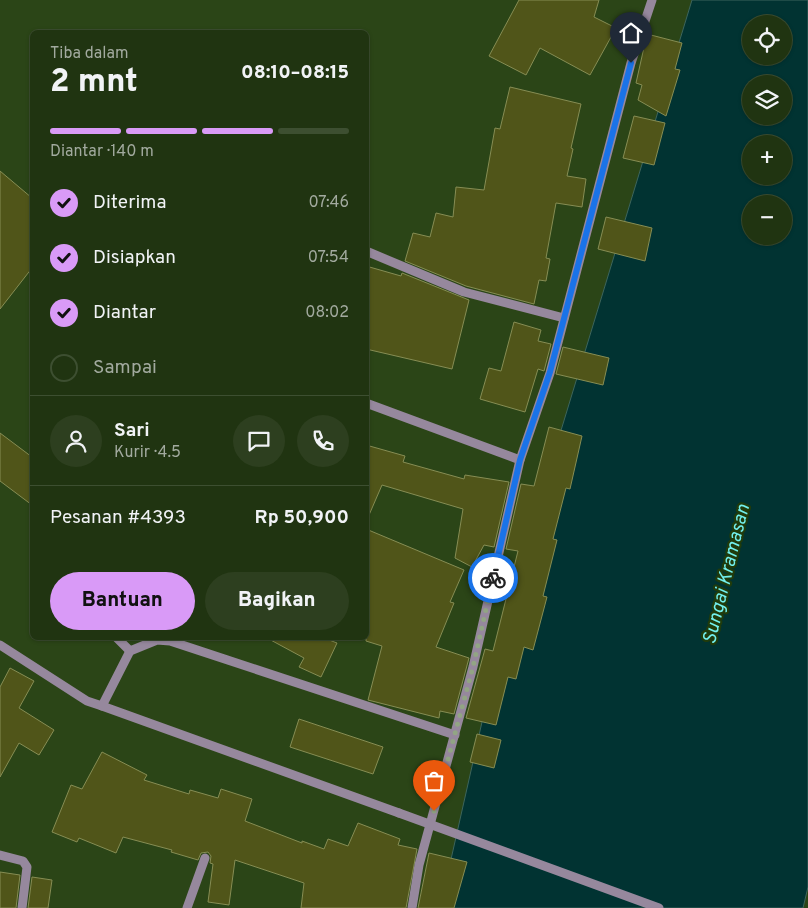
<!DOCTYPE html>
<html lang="id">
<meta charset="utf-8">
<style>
:root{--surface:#203411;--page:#2d3f1f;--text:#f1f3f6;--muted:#a2aa9f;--line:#3d4f31;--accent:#d99af7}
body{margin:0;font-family:Overpass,sans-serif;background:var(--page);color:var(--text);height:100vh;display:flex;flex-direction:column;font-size:19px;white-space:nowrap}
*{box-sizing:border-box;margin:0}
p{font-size:16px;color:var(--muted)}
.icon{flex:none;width:28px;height:28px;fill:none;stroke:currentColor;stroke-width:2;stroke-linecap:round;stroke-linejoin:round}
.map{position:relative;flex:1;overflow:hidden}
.sheet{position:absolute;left:30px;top:30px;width:339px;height:610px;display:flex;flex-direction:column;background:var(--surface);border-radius:8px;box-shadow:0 1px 4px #0004,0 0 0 1px var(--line)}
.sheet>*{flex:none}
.buttons{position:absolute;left:742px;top:15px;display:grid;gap:10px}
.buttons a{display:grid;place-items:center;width:50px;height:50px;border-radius:50%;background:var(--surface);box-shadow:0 1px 4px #0004,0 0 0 1px var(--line);font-size:25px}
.pin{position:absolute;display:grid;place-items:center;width:42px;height:42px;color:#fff;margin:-51px -21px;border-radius:50% 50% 50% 0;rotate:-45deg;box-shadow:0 0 5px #0007}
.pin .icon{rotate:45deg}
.courier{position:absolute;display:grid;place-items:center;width:50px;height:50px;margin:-25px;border:4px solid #1a73e8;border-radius:50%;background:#fff;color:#222;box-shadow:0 1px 6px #0007}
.overview em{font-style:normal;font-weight:800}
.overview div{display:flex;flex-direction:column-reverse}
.overview{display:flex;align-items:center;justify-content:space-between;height:85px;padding:0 20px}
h1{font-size:32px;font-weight:800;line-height:38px}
.bar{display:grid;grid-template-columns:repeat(4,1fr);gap:8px 5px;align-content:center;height:60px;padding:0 20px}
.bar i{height:6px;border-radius:4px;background:var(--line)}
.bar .selected{background:var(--accent)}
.bar p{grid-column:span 4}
.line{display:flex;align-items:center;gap:12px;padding:0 20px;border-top:1px solid var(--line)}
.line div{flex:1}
.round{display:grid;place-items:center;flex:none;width:52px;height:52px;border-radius:26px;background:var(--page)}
ol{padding:0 20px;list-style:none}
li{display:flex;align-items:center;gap:15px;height:55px}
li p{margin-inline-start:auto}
li .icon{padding:5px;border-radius:50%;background:var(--accent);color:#111;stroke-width:4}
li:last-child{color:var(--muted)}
li i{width:28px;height:28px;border:2px solid var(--line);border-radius:50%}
.primary-button{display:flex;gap:10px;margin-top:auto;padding:10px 20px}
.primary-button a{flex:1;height:58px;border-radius:30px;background:var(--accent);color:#111;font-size:20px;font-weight:800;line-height:58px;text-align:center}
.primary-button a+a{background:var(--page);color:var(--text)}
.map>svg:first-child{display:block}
</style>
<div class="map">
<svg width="808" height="908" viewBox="0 0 808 908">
<rect width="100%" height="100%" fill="#2b4517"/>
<path fill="#013332" stroke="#3d655c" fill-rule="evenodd" d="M692,0H808V887L803,908H440L510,598ZM751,24H784V56H751ZM751,84H784V116H751ZM751,144H784V176H751ZM751,204H784V236H751Z"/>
<g fill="#505519" stroke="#868d54">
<polygon points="519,0 599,0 594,17 616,28 590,75 540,48 526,75 489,56"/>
<polygon points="647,34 682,43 675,69 680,70 666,116 638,100 642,85 636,83"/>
<polygon points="510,87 581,104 571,148 573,149 567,176 586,179 582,207 556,203 546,258 550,259 546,281 539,280 534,304 466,286 405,261 413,233 430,237 436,213 453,217 456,187 484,190 495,128 500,129"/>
<polygon points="634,116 665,123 654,165 623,158"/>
<polygon points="0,171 32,198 32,268 0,309"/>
<polygon points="606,217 652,228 645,261 598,249"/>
<polygon points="366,266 401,276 402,273 469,300 452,369 366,349"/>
<polygon points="514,322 541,330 538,341 551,344 544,371 538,369 525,412 480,399 489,368 501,371"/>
<polygon points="563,347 609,358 603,385 556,374"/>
<polygon points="549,427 582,436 570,489 566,488 553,539 557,540 543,596 547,597 533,650 524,647 516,679 508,677 496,725 466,718 485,649 493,651 518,551 506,549 521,484 534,486"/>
<polygon points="0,433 32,457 32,505 0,481"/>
<polygon points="366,445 405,456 403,462 464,479 465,475 509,482 494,547 484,545 472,567 455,558 463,509 382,485 366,522"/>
<polygon points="366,529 464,570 450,602 454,603 436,647 469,658 454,714 440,711 439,718 368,700 382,646 366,641"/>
<polygon points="267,638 324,638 337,643 321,677 299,667 304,658"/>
<polygon points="10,668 34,681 19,708 54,730 39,755 19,743 0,777 0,687"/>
<polygon points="299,719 383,747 373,774 290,747"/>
<polygon points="477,734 501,740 494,768 470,762"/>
<polygon points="102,752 147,775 144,780 189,794 190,790 218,798 221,789 252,799 245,821 302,843 302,841 324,849 328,839 348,846 358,823 400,839 398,845 417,849 406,908 301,908 304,883 235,860 229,905 208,902 213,864 210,863 211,856 208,852 201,853 198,860 171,852 172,850 123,837 116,853 79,838 77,842 52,832 71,785 82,789"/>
<polygon points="429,853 467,862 454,908 418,908"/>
<polygon points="0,872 20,875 16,908 0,908"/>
<polygon points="32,877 52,880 48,908 28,908"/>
</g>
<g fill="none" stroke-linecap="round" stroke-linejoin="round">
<g stroke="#96889d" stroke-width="9">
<polyline points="366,251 464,292 564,318"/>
<polyline points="366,403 520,460"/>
<polyline points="117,638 130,651"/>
<polyline points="0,645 87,701 102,706"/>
<polyline points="399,813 102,706 130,651 157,640 170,641 455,735"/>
<polyline points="0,855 23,861 27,867 22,908"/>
<polyline points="187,908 205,858"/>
<polyline points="412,908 419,865 473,667 520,460 550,373 631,63 652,0"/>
</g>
<polyline stroke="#96889d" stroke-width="9" points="399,813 659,908"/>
</g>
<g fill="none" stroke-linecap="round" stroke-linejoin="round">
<polyline stroke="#92a584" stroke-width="5" stroke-dasharray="0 9" points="434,811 473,667 493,578"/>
<polyline stroke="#1a73e8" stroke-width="6" points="493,578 520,460 550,372 631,63"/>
</g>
<g text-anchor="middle" stroke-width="4.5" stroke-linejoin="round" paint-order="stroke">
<g font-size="19" font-style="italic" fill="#72f0ee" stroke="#203b0c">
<text transform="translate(725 574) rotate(-76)" y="7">Sungai Kramasan</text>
</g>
</g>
</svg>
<div class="buttons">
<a><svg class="icon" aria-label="locate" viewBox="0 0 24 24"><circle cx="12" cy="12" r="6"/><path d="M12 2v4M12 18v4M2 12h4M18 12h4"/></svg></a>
<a><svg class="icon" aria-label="layers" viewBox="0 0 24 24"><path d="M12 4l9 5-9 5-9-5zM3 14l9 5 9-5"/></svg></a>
<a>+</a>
<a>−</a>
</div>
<div class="pin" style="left:434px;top:811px;background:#ea580c"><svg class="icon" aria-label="bag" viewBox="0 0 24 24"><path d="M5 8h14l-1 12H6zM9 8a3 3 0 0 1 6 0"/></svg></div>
<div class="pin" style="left:631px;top:63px;background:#1f2937"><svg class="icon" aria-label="home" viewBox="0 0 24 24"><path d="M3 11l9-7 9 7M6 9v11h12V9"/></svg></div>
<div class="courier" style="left:493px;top:578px"><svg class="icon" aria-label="bike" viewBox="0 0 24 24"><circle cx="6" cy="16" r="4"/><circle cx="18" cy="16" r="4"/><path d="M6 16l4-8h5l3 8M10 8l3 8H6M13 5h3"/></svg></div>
<section class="sheet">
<div class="overview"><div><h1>2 mnt</h1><p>Tiba dalam</p></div><em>08:10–08:15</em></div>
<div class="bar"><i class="selected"></i><i class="selected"></i><i class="selected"></i><i></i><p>Diantar · 140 m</p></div>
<ol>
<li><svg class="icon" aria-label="check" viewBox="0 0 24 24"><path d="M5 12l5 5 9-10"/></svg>Diterima<p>07:46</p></li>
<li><svg class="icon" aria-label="check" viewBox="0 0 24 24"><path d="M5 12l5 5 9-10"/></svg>Disiapkan<p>07:54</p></li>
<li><svg class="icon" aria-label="check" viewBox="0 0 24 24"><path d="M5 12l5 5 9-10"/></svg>Diantar<p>08:02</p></li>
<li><i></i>Sampai</li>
</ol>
<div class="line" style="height:90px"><a class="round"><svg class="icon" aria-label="person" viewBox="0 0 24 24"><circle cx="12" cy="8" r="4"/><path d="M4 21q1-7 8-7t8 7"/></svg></a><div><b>Sari</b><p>Kurir · 4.5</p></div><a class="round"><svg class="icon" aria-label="chat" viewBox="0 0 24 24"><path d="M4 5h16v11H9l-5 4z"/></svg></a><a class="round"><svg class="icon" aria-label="phone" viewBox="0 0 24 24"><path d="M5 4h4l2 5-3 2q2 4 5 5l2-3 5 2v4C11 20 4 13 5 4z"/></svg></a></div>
<div class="line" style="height:65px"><div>Pesanan #4393</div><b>Rp 50,900</b></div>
<div class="primary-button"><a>Bantuan</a><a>Bagikan</a></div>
</section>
</div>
